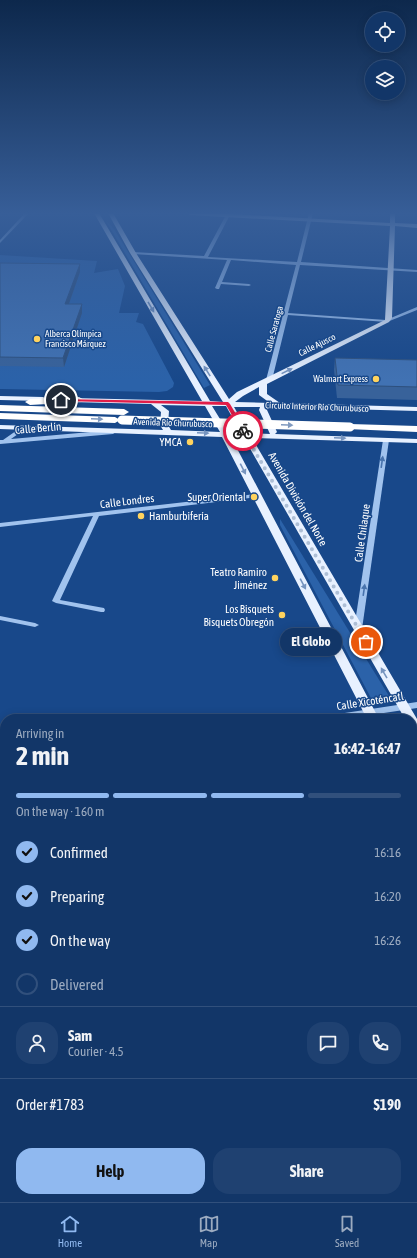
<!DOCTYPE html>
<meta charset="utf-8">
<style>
:root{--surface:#123668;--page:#1f4171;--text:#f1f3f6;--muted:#9cabc0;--line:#31507c;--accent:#90b9f0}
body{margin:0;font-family:"Asap Condensed",sans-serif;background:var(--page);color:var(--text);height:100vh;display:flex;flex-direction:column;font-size:15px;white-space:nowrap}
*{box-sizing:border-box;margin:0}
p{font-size:13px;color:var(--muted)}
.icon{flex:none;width:22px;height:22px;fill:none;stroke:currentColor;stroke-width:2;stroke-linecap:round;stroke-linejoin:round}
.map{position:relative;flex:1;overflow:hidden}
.side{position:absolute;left:0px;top:714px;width:417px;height:488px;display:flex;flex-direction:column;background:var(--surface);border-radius:16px 16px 0 0;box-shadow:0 2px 10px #0003,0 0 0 1px var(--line)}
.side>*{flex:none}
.tools{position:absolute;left:365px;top:12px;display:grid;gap:8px}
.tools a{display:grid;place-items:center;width:40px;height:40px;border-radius:50%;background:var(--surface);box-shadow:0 2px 10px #0003,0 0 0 1px var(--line);font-size:20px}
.pin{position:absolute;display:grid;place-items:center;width:34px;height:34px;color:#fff;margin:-17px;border:2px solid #fff;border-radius:50%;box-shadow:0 1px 4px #0007}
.courier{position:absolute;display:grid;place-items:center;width:40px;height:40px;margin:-20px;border:3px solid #e11d48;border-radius:50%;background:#fff;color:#222;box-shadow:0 1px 5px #0007}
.bubble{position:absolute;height:28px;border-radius:14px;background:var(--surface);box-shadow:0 2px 10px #0003,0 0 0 1px var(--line);font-size:13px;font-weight:700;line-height:28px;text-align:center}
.summary em{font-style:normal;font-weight:700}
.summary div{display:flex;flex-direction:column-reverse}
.summary{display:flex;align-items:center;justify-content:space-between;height:68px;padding:0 16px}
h1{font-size:26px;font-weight:700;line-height:30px}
.bar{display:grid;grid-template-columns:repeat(4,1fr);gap:6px 4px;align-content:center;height:48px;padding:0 16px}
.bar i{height:5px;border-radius:3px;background:var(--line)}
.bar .active{background:var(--accent)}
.bar p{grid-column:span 4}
.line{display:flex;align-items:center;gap:10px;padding:0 16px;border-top:1px solid var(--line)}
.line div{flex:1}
.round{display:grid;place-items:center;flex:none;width:42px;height:42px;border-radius:16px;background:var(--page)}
ol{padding:0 16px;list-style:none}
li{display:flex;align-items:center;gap:12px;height:44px}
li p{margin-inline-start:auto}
li .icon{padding:4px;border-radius:50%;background:var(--accent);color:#111;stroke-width:4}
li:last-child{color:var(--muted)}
li i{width:22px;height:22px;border:2px solid var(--line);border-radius:50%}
.cta{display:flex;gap:8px;margin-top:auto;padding:8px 16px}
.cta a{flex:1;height:46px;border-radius:16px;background:var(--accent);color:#111;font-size:16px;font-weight:700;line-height:46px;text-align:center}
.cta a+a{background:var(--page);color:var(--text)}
.tabs{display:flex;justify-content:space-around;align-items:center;height:56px;border-top:1px solid var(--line);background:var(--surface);font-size:11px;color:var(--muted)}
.tabs a{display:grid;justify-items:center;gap:2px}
.tabs .active{color:var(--accent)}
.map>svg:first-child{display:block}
</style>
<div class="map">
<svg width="417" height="1202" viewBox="0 0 417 1202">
<rect width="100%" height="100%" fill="#18488a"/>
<g fill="#2b62a9">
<polygon points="106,221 114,229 210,385 204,388"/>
<polygon points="0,255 97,261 94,273 118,269 125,286 119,313 139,313 136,322 143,324 174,383 173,387 167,391 159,392 0,389"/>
<polygon points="280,519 389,696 372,700 280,525"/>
<polygon points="412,738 417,747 417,782 412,773"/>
</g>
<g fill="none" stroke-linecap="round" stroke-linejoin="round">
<g fill="#a1c3ee" fill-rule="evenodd">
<polygon points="25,213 29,213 0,243 0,240"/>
<polygon points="227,213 231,213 208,257 297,262 309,213 313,213 301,262 417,270 417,272 300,265 288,313 386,320 417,307 417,310 387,322 288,315 272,380 271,381 267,381 266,380 296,265 231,260 222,282 249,284 251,285 249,286 221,284 219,289 217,289 215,288 227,260 133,254 131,253 133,252 204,256"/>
<polygon points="23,426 26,428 25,429 11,439 113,430 116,432 113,434 0,444 0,440 3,440"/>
<polygon points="386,438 389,440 362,629 358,631 354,629 383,440"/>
<polygon points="257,494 260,496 259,497 99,516 60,600 104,608 105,610 104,612 101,612 56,603 52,601 93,516 0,527 0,523"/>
<polygon points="0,616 35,623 39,625 35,627 0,620"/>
<polygon points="417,702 417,708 344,719 321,719 322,717 325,716"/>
<rect x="0" y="767" width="5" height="6"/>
<rect x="214" y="1197" width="12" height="5"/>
</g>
<g fill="#e8f1ff" fill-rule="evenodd">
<path d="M94,213H99L210,401L223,402L130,253L108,213H113L136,253L229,399L237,392L385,320L390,226L190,215L188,213H214L390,223V213H395V223L417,224V228L395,226L392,318L389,322L267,384V394L280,403L417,407V411L271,407L267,410L277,432L275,434L417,439V443L252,438L417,719V733L412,730V719H405L244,438L231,437L379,719H367L222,437L0,429V425L163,430L160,425L161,412L151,404L71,402L67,400L71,398L202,401ZM259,387V395L270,403L235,402L243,396ZM161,405L205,406L220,432L171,430L168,425L169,411ZM212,406H226L241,433L228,432ZM234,407H260L259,410L270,434L249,433Z"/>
<polygon points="0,396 43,397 47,399 43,401 0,400"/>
<polygon points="412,784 417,787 417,803 412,800"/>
</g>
<g fill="#fff" fill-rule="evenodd">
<polygon points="79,397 84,400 82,402 30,405 25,402 30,399"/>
<polygon points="0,405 124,409 129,412 124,415 0,411"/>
<polygon points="0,413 115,417 120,420 115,423 0,419"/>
<polygon points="350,424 417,426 417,432 347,429 345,427 347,425"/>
</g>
<polyline stroke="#fff" stroke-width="9" points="122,420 350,427"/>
</g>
<g fill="#38629a">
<polygon points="0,263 80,272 69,304 82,313 64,367 0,366"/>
<polygon points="335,358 417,360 417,400 337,398 334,370"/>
<polygon points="0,912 5,913 5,1091 0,1091"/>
</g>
<g fill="#2e507d">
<polygon points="80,264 80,272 66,312 65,304"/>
<polygon points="82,304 82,313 64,367 63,358"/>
</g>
<g fill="#4172b3" stroke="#2e507d">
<polygon points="0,263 80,264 65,304 82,304 63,358 0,357"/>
<polygon points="335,358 417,360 417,387 338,385"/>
<polygon points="0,912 5,913 5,1078 0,1077"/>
</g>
<defs><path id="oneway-solid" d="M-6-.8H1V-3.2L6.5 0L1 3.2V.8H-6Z"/></defs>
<g fill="#7694bf">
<use href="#oneway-solid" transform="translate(151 307) rotate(60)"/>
<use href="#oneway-solid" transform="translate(207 371) rotate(-122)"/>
<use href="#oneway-solid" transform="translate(287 371) rotate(-26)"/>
<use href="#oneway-solid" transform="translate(203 433) rotate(2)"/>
<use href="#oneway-solid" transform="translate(340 438) rotate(2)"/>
<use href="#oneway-solid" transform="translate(243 469) rotate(63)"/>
<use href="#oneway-solid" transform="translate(303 584) rotate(62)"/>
<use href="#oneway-solid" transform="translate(384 673) rotate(-120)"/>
</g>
<g fill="#809abf">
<use href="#oneway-solid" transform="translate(97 419) rotate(2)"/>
<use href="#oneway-solid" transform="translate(287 425) rotate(2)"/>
</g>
<g fill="#4873ad">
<use href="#oneway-solid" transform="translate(382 462) rotate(-82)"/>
<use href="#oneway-solid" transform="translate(364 590) rotate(-82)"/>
</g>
<linearGradient id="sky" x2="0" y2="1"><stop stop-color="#0d284c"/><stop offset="0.56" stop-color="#375e98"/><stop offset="1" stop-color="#375e98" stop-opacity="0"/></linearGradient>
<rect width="417" height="381" fill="url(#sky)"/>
<polygon fill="#e11d48" points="59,399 228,402 230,404 246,431 242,432 226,405 61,401"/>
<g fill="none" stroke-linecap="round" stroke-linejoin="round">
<polyline stroke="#aebfd6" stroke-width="4" stroke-dasharray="0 7.2" points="243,431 366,642"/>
</g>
<g fill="#ffd35e" stroke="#18488a" stroke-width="1.5">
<circle cx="37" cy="339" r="4"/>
<circle cx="376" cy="379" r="4"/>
<circle cx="190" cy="442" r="4"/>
<circle cx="254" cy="497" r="4"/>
<circle cx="141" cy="516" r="4"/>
<circle cx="275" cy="578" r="4"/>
<circle cx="282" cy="615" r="4"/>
</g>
<g text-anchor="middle" stroke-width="3" stroke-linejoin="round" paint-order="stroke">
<g font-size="9" fill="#fff" stroke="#18488a">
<text transform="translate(274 329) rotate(-75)" y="3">Calle Saratoga</text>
<text transform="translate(317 345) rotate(-26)" y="3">Calle Ajusco</text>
<text transform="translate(317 407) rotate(2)" y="3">Circuito Interior Río Churubusco</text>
<text transform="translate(173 423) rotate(2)" y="3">Avenida Río Churubusco</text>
</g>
<g font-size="9" fill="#fff" stroke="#18488a" text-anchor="start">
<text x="45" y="337">Alberca Olímpica<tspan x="45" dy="10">Francisco Márquez</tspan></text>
<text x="368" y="382" text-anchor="end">Walmart Express</text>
</g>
<g font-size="11" fill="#fff" stroke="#18488a">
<text transform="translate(38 428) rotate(-5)" y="4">Calle Berlín</text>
<text transform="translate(298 499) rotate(60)" y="4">Avenida División del Norte</text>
<text transform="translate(127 501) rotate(-7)" y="4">Calle Londres</text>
<text transform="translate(362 533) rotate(-82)" y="4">Calle Chilaque</text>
<text transform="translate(370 701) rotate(-9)" y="4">Calle Xicoténcatl</text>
</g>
<g font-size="11" fill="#fff" stroke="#18488a" text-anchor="end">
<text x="182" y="446">YMCA</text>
<text x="246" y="501">Super Oriental</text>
<text x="149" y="520" text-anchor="start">Hamburbifería</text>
<text x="267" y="576">Teatro Ramiro<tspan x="267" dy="13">Jiménez</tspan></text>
<text x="274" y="613">Los Bisquets<tspan x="274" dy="13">Bisquets Obregón</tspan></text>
</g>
</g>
</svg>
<div class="tools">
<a><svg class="icon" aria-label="locate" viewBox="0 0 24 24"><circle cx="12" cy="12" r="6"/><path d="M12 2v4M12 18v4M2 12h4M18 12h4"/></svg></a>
<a><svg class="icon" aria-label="layers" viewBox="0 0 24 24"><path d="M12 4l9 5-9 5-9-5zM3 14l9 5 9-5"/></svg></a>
</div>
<div class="pin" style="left:366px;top:642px;background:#ea580c"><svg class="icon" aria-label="bag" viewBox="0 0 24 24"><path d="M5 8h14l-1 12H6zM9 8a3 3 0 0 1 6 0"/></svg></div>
<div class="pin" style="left:61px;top:400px;background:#1f2937"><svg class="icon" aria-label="home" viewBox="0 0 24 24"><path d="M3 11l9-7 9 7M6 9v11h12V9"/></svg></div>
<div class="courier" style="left:243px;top:431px"><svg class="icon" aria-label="bike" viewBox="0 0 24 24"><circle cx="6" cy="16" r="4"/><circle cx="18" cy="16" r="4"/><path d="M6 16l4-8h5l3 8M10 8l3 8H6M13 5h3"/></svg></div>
<div class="bubble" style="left:280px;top:628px;width:62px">El Globo</div>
<section class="side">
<div class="summary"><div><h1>2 min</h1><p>Arriving in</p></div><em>16:42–16:47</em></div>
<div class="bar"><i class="active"></i><i class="active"></i><i class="active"></i><i></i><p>On the way · 160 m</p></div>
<ol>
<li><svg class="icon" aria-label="check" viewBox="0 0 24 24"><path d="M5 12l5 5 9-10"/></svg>Confirmed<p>16:16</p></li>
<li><svg class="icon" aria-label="check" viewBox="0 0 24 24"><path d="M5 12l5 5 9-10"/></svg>Preparing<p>16:20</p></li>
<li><svg class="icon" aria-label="check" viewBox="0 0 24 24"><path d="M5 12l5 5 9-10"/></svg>On the way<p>16:26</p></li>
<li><i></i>Delivered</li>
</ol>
<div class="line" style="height:72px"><a class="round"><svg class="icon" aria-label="person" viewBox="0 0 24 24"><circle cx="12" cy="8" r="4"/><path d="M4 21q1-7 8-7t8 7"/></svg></a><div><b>Sam</b><p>Courier · 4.5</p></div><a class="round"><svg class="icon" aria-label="chat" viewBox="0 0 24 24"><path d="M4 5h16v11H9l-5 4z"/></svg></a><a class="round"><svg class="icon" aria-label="phone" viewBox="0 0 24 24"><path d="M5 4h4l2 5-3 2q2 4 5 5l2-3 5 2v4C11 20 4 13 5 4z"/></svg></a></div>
<div class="line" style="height:52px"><div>Order #1783</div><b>$190</b></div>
<div class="cta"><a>Help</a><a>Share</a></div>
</section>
</div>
<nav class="tabs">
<a class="active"><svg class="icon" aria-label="home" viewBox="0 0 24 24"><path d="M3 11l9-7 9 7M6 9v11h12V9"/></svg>Home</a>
<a><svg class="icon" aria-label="map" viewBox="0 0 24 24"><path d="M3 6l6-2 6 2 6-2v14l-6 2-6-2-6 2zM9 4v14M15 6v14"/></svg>Map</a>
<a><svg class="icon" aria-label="saved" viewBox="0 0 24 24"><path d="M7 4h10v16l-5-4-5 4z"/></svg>Saved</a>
</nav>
